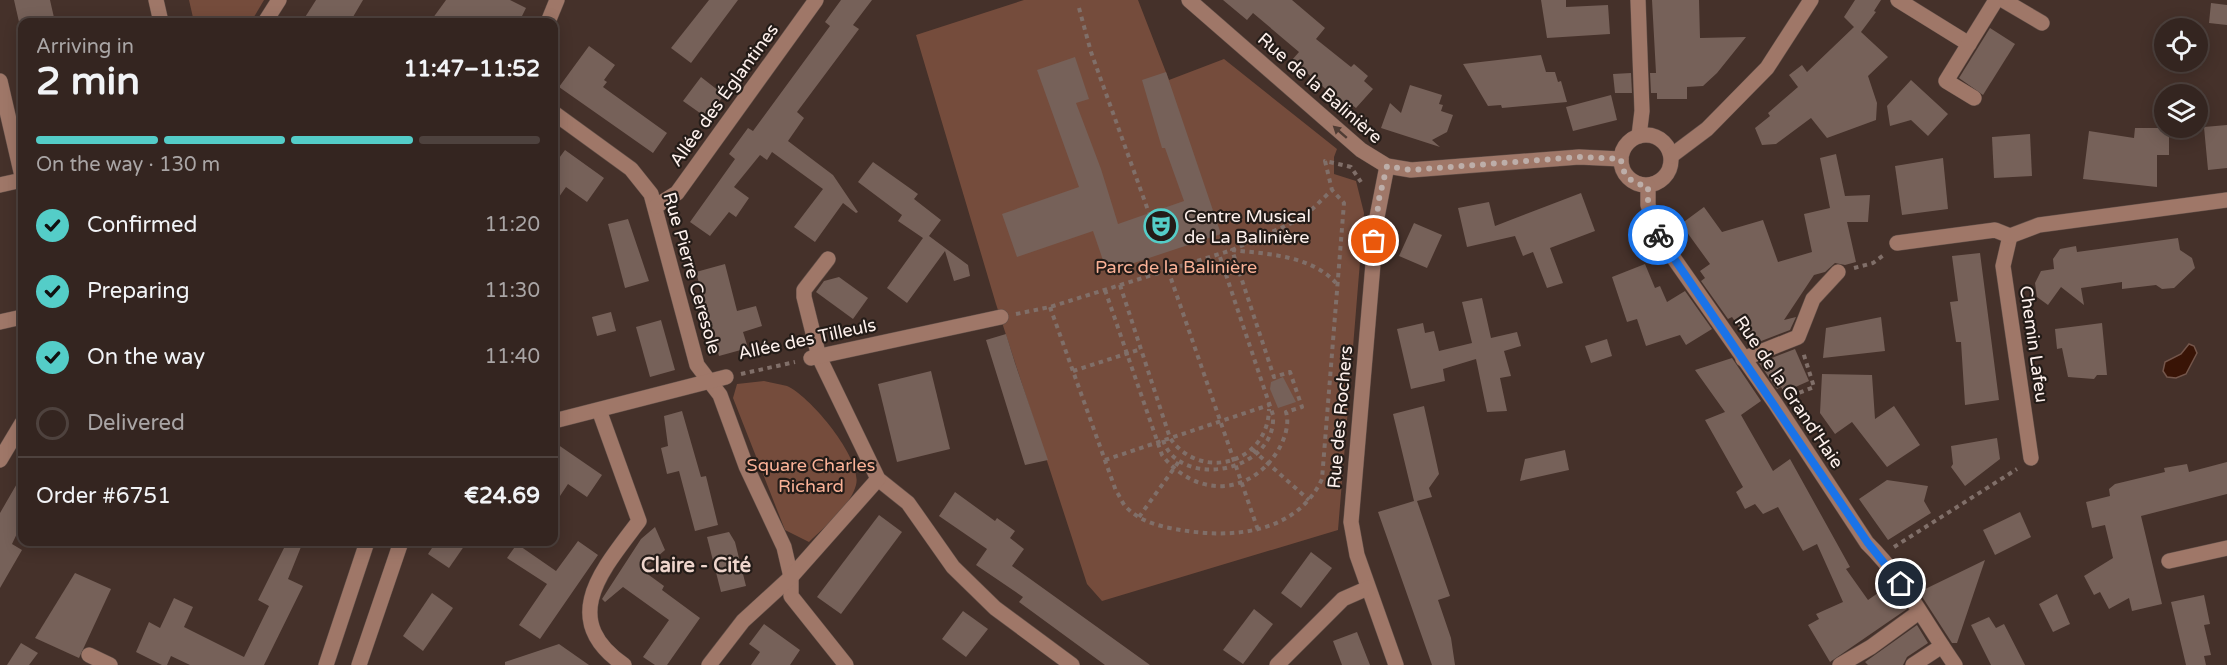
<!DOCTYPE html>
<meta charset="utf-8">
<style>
:root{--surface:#342520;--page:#3f312d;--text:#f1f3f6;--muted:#a9a5a5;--line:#4e423e;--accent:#54cdc8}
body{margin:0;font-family:"Varela Round",sans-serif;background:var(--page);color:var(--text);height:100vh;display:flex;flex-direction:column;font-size:22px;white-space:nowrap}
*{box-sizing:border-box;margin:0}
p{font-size:20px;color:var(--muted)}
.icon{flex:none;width:33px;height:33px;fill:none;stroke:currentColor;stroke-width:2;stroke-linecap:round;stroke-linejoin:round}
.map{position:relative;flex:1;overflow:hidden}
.drawer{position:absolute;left:18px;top:18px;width:540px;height:528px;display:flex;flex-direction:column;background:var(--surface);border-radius:12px;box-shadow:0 3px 15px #0003,0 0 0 2px var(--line)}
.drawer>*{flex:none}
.fabs{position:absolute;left:2154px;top:18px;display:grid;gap:12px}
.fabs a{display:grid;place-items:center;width:54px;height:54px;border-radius:50%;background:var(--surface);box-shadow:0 3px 15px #0003,0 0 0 2px var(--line);font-size:30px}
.pin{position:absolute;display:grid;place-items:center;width:51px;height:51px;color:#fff;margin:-26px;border:3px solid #fff;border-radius:50%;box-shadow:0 2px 6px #0007}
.courier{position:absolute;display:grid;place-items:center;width:60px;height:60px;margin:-30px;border:4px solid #1a73e8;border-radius:50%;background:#fff;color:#222;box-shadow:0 2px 8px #0007}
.overview em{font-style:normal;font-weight:700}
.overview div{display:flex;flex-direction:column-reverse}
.overview{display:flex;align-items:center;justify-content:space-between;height:102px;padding:0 18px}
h1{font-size:39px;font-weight:700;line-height:45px}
.bar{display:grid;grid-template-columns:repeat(4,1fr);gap:9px 6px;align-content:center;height:72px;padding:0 18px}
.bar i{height:8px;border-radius:4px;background:var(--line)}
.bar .active{background:var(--accent)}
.bar p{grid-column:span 4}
.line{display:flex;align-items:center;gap:15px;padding:0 18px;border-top:2px solid var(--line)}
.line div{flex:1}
ol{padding:0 18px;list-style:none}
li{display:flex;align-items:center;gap:18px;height:66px}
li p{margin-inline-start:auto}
li .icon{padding:6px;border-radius:50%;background:var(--accent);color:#111;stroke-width:4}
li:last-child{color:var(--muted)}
li i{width:33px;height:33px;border:3px solid var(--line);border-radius:50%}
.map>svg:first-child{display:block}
</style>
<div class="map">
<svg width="2227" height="665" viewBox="0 0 2227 665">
<rect width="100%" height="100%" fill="#45312a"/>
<g fill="#754c3c">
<polygon points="189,0 264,0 251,22 194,22"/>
<polygon points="1024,0 1138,0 1169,80 1224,59 1337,149 1334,157 1334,174 1356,181 1364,213 1338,530 1102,601 1087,584 996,304 916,35"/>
<path d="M764,381C771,383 780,384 787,386C810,396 863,459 856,485C850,507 824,527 809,542L785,530L733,398L737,384Z"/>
</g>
<polygon fill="#391406" stroke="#74564b" stroke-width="1.5" points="2189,344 2194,346 2197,353 2186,374 2176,378 2167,377 2163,371 2165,362 2181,354"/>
<g fill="#766159">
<polygon points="14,0 50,0 55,22 19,22"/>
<polygon points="316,0 363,0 350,22 302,22"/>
<polygon points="446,0 510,0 526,8 519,22 430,22"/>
<polygon points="709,0 738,0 691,63 671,48"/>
<polygon points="841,0 872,0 853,25 859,29 797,112 804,118 788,141 833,175 858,212 856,213 843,203 815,242 794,227 823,189 772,152 767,160 760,155 734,187 749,198 736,217 729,212 710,236 690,222 735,159 729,154 748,128 753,131 830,26 825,22"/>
<polygon points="1223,0 1292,0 1325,28 1316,39 1351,67 1354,64 1368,76 1364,81 1373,89 1356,108 1348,102 1344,105 1292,60 1299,52 1253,13 1247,20"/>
<polygon points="1541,0 1566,0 1566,7 1608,5 1610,34 1547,38"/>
<polygon points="1652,0 1699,0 1700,38 1746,37 1717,73 1703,86 1687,87 1687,99 1657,99 1657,93 1651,93 1650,73 1656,73"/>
<polygon points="1855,0 1881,0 1874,11 1876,12 1861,32 1888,57 1868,76 1877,103 1876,120 1827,138 1811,118 1776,144 1762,145 1755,128 1770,116 1768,113 1798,87 1789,75 1802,65 1807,72 1854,27 1844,17"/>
<polygon points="2211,3 2227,5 2227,25 2209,23"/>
<polygon points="1990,28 2015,44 1983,95 1959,78"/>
<polygon points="589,46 615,65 604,80 607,82 603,87 667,133 653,153 559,87"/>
<polygon points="1541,55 1546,72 1555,72 1558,82 1561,81 1567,102 1502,108 1501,105 1488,106 1463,64"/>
<polygon points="1075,57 1089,99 1076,103 1101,169 1118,224 1184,201 1165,148 1162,148 1142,80 1166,72 1221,234 1107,272 1093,231 1017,257 1002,214 1079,187 1037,70"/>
<polygon points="1631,73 1632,93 1615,93 1613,74"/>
<polygon points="701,77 724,95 707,118 683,101"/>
<polygon points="1911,80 1948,114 1928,136 1911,120 1890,126 1887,106"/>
<polygon points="1410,85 1442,95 1439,104 1443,105 1441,111 1453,115 1447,132 1432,140 1440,147 1381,128 1390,103 1401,113"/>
<polygon points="1611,95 1617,120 1573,131 1566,107"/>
<polygon points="2227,125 2227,168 2208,170 2204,127"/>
<polygon points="2135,128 2169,128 2169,155 2157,155 2157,187 2083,179 2089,131 2134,138"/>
<polygon points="2030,134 2032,176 1994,178 1992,137"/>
<polygon points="565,150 604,178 587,202 566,187 554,204 554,165"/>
<polygon points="1836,154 1845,196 1870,195 1868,222 1847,222 1856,262 1845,265 1835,263 1825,272 1814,275 1784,320 1796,317 1790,330 1751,345 1732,317 1728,319 1701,281 1705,278 1700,271 1710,264 1681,224 1704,207 1722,232 1763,220 1778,262 1812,252 1804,214 1830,208 1820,158"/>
<polygon points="1943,158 1948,209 1902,215 1895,166"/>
<polygon points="873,162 918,194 914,199 941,220 929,236 968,265 970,276 954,281 945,251 907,303 887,288 923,238 898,221 902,215 858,182"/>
<polygon points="1581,193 1595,231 1550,248 1563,283 1547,288 1533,252 1523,256 1515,236 1467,247 1458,208 1489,202 1495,226"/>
<polygon points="628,219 649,281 625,288 608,224"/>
<polygon points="1414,223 1442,235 1427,268 1399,256"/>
<polygon points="2178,238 2180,250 2192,258 2195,268 2174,288 2162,289 2156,285 2122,289 2122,282 2081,288 2084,305 2061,287 2048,305 2037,297 2035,283 2041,271 2054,269 2053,259 2060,249 2076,246 2077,252"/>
<polygon points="1980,253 1999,400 1965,405 1961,342 1956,342 1950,302 1958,301 1952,256"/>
<polygon points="725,264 737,311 756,306 762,326 743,332 748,348 719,356 696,272"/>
<polygon points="1645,264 1655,288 1660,286 1667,302 1685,291 1712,329 1686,345 1680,335 1646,346 1637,319 1627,322 1612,277"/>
<polygon points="839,277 868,298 853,319 816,292 824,281"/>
<polygon points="1482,298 1491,338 1517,332 1521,346 1504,351 1511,376 1500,378 1507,411 1487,412 1476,359 1443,369 1445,381 1411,389 1397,329 1423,323 1425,333 1434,331 1439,351 1472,343 1462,302"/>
<polygon points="611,312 616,331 597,336 592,317"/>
<polygon points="1881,317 1885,351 1823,358 1826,328"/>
<polygon points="661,320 675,370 650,377 636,327"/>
<polygon points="2102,323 2107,375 2097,375 2094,379 2068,377 2062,348 2057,349 2055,329"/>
<polygon points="1006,334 1015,363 1048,460 1025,465 986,340"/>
<polygon points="1607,339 1612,356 1591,363 1585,346"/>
<polygon points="1795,349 1809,381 1784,392 1781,387 1777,389 1759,363"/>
<polygon points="1732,358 1761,401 1741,415 1773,471 1790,459 1850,567 1846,569 1868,600 1888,586 1907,609 1830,662 1808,625 1819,619 1816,614 1843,602 1817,544 1803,551 1778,507 1763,514 1755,504 1745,509 1736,492 1743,487 1705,420 1725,412 1695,370"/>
<polygon points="931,371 950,449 897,462 878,384"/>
<polygon points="1822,374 1872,375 1875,419 1894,406 1920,445 1887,467 1852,422 1835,434 1820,413"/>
<polygon points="1283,377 1296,402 1278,408 1270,389 1271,382"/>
<polygon points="1424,406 1439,474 1429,488 1432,497 1417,501 1450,596 1438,600 1451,638 1455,665 1432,665 1378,512 1414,501 1393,414"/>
<polygon points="682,411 701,477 706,476 718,525 695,531 679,471 667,474 661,448 668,446 664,416"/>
<polygon points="1997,438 2000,459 1965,486 1951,467 1953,464 1951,446"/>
<polygon points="554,442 602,475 587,497 568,484 554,505"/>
<polygon points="1565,450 1569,470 1520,481 1525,459"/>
<polygon points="2227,462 2227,494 2141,516 2162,604 2132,611 2129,598 2109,609 2100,592 2094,595 2084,576 2113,558 2105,525 2092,528 2086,502 2110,496 2109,489 2115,484 2165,472 2164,468 2187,464 2189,472"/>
<polygon points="22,475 22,523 12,544 22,550 0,588 0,513"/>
<polygon points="1887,480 1928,486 1924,501 1931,513 1888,540 1859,499"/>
<polygon points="955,492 995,521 997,518 1015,531 1010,538 1024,549 1012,566 1150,665 1105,665 1019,602 1023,597 976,565 987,549 939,516"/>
<polygon points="2020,512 2031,537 1995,555 1983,530"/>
<polygon points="879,515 902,532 841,614 817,597"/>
<polygon points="655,527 665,550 642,570 664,586 662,590 700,618 667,665 655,665 643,657 669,620 623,587 605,602 602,599 641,539"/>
<polygon points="729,532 735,542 746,586 721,592 707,537"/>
<polygon points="578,541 598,555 540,639 519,625 547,584 507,558 517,544 556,571"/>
<polygon points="287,542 303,542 288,579 303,586 264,665 190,665 171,656 167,665 162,665 136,652 149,622 160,628 174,598 193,607 184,627 244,657 269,606 258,600"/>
<polygon points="436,542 467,542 449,568 428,554"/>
<polygon points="1311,552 1332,568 1301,608 1281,593"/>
<polygon points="1985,560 1957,643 1952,643 1919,592"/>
<polygon points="75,573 111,589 79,658 35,638"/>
<polygon points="432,593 453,608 423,651 403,636"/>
<polygon points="2057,594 2070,624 2053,632 2039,604"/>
<polygon points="2204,595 2210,624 2204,625 2211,655 2204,656 2206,665 2186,665 2171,602"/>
<polygon points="1254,609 1273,624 1243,664 1223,650"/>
<polygon points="963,611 988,629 966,657 942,639"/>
<polygon points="1989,617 1996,628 2004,624 2025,665 1991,665 1971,625"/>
<polygon points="764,624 800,650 790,665 751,665 760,652 749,644"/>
<polygon points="1917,625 1928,643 1907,657 1903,665 1868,665 1865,662"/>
<polygon points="1357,632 1370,665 1342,665 1333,641"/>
<polygon points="21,643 38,653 29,665 7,665"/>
<polygon points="559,644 589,665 505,665 505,662"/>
</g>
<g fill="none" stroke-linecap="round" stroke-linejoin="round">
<g stroke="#635049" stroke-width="16">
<g id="minor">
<polyline points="156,0 161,22"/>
<polyline points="1189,0 1361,150 1387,166 1411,170 1579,157 1621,159"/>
<polyline points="1638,0 1642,111 1639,136"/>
<polyline points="1898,0 1969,44"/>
<polyline points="2003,0 2042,23"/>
<polyline points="265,22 279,0"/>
<polyline points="548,22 557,0"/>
<polyline points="0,81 22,176"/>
<polyline points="1974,98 1946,81 1996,0"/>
<polyline points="554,113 631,169 651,194 697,365 720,395 746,466 784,547 791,577 791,596 846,665"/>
<circle cx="1646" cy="160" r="25"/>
<polyline points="1671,156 1707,129 1767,68 1811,0"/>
<polyline points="1387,166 1377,217 1351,522 1357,555 1396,665"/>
<polyline points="0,185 22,180"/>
<path d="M1648,186V205L1661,240L1775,403L1867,543C1903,578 1926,624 1955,665"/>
<polyline points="656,206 677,193 816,0"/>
<polyline points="2010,236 2003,266 2031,458"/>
<polyline points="1897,243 1995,230 2010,236 2039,225 2227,200"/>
<polyline points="828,259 804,290 804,297 819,357 878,479 908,503 953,567 995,608 1072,665"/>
<polyline points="0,322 22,317"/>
<polyline points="811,358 1001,317"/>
<polyline points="1743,359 1798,337 1813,299 1838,272"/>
<path d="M599,410L639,521C603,569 557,619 624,665"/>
<polyline points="554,421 726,377"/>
<polyline points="0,460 22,423"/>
<polyline points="2169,561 2227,548"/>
<polyline points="89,655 110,665"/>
<polyline points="326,665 367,542"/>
<polyline points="359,665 401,542"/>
<polyline points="709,665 743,621 791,577 878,479"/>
<polyline points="1277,665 1343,599 1368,588"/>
<polyline points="1840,665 1871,647 1919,612"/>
<polyline points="1913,665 1942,646"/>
</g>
</g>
<g stroke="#806f69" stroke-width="4" stroke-dasharray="4.5 4.5" stroke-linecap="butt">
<polyline points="1079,8 1091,52 1149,213"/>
<polyline points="1854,268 1873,263 1885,254"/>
<polyline points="1168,270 1258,530"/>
<path d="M1120,285L1170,438C1200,482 1268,464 1269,409"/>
<path d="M1105,290L1162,455C1195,497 1248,497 1277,452C1284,441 1290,425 1286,412L1302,407L1290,372L1274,377L1232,250C1266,254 1311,255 1336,283"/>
<path d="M1050,307L1116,491C1120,496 1122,503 1126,507C1140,522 1162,527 1181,530C1233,539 1297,533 1322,479L1344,203L1332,190"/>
<polyline points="1016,314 1050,307 1232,250 1303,218 1332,190 1325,161 1351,167 1361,182"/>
<polyline points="1073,371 1141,349"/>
<polyline points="741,374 795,362"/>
<polyline points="1791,396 1814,387 1803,352"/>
<path d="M1163,440C1179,490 1277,473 1273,415L1219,254"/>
<polyline points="1253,450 1309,500"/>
<polyline points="1105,460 1269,405"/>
<polyline points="1139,517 1180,460"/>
<polyline points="1894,547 2017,469"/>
</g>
<use href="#minor" stroke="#9f7768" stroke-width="15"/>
</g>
<defs><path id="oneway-solid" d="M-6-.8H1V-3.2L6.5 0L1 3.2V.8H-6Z" transform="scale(1.5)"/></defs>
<use fill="#4f3c34" href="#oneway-solid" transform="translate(1340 132) rotate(-139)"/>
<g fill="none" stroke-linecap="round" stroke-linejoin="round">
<path stroke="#bdaea9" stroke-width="6" stroke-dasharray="0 10.8" d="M1374,241L1379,199L1387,166L1411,170L1579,157L1621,159C1622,175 1631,184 1648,186V205L1658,235"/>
<polyline stroke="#1a73e8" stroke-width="8" points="1658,235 1868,543 1901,584"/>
</g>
<defs>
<g id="theatre-ring" transform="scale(1.725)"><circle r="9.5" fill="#241c18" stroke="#54cdc8" stroke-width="1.5"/><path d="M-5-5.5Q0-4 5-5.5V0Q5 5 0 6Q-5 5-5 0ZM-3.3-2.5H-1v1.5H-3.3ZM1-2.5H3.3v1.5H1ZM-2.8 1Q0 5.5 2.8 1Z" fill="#54cdc8"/></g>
</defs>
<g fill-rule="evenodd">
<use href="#theatre-ring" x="1161" y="226"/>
</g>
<g text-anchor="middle" stroke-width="4.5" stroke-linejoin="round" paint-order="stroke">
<g font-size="18" fill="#fef1ed" stroke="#241c18">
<text transform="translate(1320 88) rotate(41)" y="6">Rue de la Balinière</text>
<text transform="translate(724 95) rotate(-54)" y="6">Allée des Églantines</text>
<text transform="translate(692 273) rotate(74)" y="6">Rue Pierre Ceresole</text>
<text transform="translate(807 339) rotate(-12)" y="6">Allée des Tilleuls</text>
<text transform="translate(2034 344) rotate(82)" y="6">Chemin Lafeu</text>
<text transform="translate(1789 392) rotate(56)" y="6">Rue de la Grand'Haie</text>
<text transform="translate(1340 417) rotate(-85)" y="6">Rue des Rochers</text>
</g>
<g font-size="18" fill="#fef1ed" stroke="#241c18" text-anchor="start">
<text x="1184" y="222">Centre Musical<tspan x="1184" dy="21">de La Balinière</tspan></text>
</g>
<g font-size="18" fill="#fbb297" stroke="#241c18">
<text x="1176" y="273">Parc de la Balinière</text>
<text x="811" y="471">Square Charles<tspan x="811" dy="21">Richard</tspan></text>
</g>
<g font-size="20" font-weight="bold" fill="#eed5cc" stroke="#241c18">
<text x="696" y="572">Claire - Cité</text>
</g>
</g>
</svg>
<div class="fabs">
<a><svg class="icon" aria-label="locate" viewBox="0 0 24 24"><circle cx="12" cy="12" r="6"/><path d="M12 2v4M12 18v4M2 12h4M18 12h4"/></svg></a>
<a><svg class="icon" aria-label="layers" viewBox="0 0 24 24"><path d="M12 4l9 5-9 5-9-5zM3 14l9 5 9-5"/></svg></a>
</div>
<div class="pin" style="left:1374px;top:241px;background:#ea580c"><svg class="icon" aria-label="bag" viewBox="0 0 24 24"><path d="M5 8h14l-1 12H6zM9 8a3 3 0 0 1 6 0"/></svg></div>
<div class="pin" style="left:1901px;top:584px;background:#1f2937"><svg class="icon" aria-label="home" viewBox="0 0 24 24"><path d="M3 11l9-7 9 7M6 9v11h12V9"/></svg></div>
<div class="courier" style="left:1658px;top:235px"><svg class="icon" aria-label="bike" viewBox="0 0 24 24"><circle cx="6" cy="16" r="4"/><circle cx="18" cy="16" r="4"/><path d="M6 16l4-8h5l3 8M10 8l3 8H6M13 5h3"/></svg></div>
<section class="drawer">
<div class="overview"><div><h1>2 min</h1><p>Arriving in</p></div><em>11:47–11:52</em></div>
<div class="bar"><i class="active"></i><i class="active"></i><i class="active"></i><i></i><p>On the way · 130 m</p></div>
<ol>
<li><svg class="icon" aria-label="check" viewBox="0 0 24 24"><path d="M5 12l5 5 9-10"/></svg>Confirmed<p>11:20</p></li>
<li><svg class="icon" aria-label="check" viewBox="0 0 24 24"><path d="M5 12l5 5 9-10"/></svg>Preparing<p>11:30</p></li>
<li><svg class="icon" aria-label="check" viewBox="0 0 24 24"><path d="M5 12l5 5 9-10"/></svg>On the way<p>11:40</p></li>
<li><i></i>Delivered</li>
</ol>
<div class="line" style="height:78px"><div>Order #6751</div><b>€24.69</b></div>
</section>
</div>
